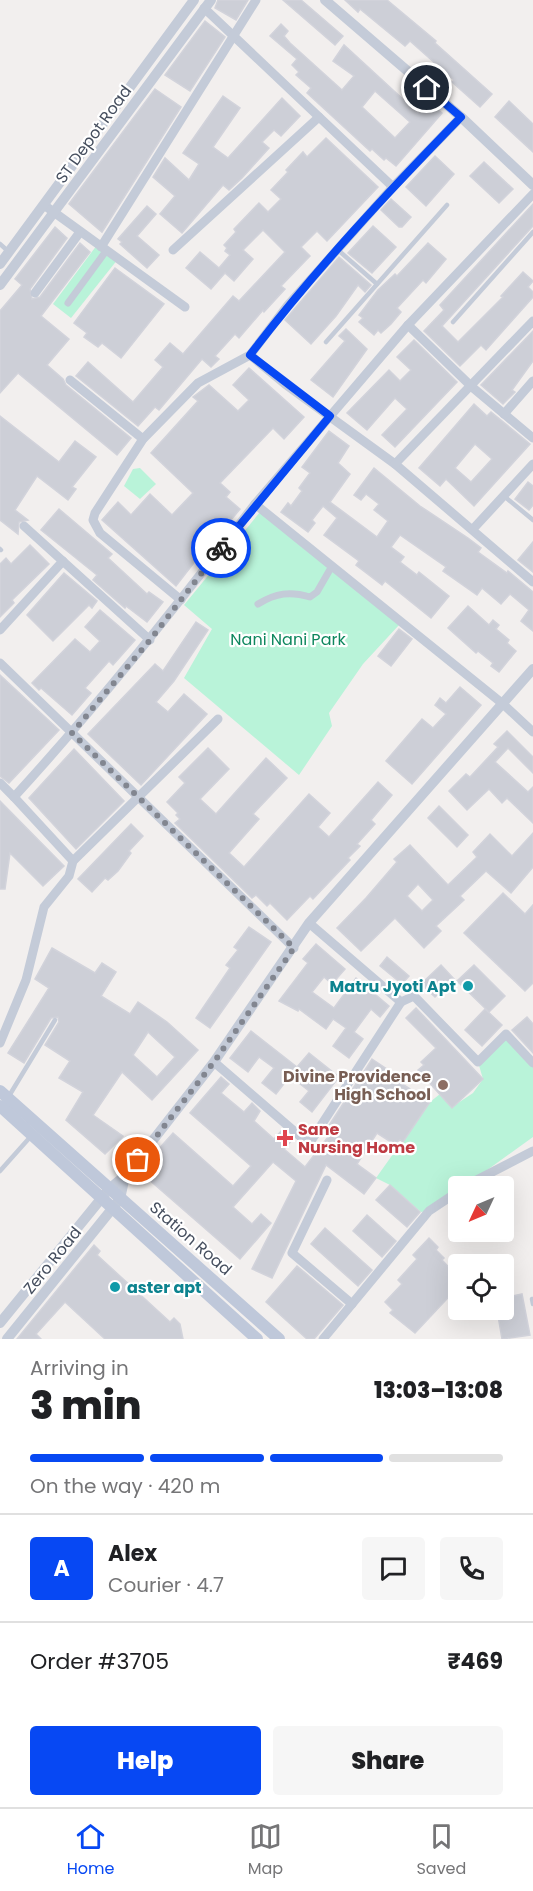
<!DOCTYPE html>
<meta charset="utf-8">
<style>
:root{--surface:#fff;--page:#f6f6f6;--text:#202124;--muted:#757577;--line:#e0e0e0;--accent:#0748f3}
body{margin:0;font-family:Poppins,sans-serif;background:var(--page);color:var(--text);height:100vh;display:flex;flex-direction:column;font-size:22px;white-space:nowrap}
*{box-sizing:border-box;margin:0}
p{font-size:20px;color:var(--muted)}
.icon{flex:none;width:33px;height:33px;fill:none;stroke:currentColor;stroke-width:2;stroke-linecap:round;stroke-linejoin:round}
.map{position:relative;height:1339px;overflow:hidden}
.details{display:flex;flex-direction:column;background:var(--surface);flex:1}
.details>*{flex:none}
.needle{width:39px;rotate:226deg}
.fabs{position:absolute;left:448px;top:1176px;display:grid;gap:12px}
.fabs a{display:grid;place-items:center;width:66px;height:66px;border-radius:6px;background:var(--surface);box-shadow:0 6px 24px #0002;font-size:30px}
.pin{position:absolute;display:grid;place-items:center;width:51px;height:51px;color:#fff;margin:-26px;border:3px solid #fff;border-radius:50%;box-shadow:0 2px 6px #0007}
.courier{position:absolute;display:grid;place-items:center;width:60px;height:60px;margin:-30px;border:4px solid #0748f3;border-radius:50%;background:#fff;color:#222;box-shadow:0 2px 8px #0007}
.head em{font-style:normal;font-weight:800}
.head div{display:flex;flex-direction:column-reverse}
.head{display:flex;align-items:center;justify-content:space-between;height:102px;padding:0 30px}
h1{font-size:39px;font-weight:800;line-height:45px}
.bar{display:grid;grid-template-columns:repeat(4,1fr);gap:9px 6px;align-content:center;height:72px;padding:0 30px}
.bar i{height:8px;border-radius:4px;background:var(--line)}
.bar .selected{background:var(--accent)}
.bar p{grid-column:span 4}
.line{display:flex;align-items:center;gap:15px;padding:0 30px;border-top:2px solid var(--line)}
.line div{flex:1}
.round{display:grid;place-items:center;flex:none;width:63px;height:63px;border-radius:6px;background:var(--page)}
.primary-button{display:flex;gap:12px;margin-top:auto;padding:12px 30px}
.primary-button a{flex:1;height:69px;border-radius:6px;background:var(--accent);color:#fff;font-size:24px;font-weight:800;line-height:69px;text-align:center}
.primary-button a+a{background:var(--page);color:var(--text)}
.tabs{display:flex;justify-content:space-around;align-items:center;height:84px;border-top:2px solid var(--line);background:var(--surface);font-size:16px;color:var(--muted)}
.tabs a{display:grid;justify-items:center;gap:3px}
.tabs .selected{color:var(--accent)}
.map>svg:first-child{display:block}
</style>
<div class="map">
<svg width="533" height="1339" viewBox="0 0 533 1339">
<rect width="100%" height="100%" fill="#f2efee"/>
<g fill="#b9f3d9">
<polygon points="97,245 118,259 71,318 53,304"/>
<polygon points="140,468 156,484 140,499 124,486 133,469"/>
<polygon points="260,512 399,625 363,664 329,713 332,726 299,775 184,678 212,629 184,605"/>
<polygon points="506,1034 533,1063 533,1137 465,1186 459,1186 459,1191 429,1211 421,1212 390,1185 376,1178 430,1102 440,1094 452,1107 473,1093 483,1079 478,1062"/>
</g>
<g fill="#cdcfd7" stroke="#d2d3db" stroke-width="1.5" fill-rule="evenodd">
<polygon points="218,0 248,0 236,20 215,8"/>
<polygon points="283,0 301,0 343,36 335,45"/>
<polygon points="345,0 387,0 436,41 435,43 492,94 480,107 452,82 454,80 410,41 405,46 360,9 358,12"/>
<polygon points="205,21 225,37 190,91 165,75"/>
<path d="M281,24L288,31L284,36L290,43L342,90L354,76L333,61L344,45L418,113L428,101L442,113L396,166L386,158L384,160L372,149L370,151L307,93L311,88L296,75L299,72L292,65L297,59L270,36ZM375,91L410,122L395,138L362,107Z"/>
<polygon points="155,89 181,107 102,232 69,204"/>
<polygon points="223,96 240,108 213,147 228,158 282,98 300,116 281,136 274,130 262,142 269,148 242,178 229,190 223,185 182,233 160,214 175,196 153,177 165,158 189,180 199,164 183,153"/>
<polygon points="509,101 533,124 533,152 495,117"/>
<polygon points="326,138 378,187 327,241 317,231 301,247 310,256 281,286 285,289 264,312 263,310 239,338 235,334 215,356 219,359 211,367 202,359 159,410 155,407 138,426 76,376 88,362 133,402 163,367 155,360 170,343 183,354 233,296 239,301 285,252 263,230 243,250 253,259 234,281 225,273 211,289 186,268 200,252 219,268 230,255 225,251 227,248 224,245 236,232 234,229 259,203 268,212 281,199 271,190 288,172 286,170 303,152 307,157"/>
<polygon points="435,156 454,174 426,206 406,187"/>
<polygon points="484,162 513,189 499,203 470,176"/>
<polygon points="391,199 411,217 402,227 399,227 381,210"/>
<polygon points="533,204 533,226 442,326 458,342 503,297 501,296 523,272 533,281 528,287 533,292 533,297 486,350 481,345 460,366 424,331 444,310 440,305"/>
<polygon points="147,206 156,214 137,236 159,255 147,268 120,244 122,242 118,239"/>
<polygon points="373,226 396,247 372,273 348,253"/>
<polygon points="55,227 67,238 30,289 32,299 40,297 80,243 90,252 41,316 69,339 47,365 63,379 66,385 131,438 117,455 18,373 0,393 0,311 22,285 15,279"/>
<polygon points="428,243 446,259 426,283 423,280 397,308 401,312 391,324 381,333 378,330 374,335 359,322 363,318 359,315 378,290 395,274 397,276"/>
<polygon points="339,257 371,285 365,292 358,285 336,316 311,344 285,320"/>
<polygon points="115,268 164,304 121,358 102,343 98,347 84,337 87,333 74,323"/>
<polygon points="346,329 367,349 333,397 311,380 345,341 339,336"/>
<polygon points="533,331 533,361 512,390 515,392 503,404 481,385"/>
<polygon points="414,340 457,382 395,447 382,435 407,409 395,398 367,430 347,413 389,370 400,381 411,370 397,357"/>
<polygon points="249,368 304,417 284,439 273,428 220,483 230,492 226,497 240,509 222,531 220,529 176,586 102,520 118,502 131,515 150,494 172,515 193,493 151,453 198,401 193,397 209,385 238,411 249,400 233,385"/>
<path d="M474,404L487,416L491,412L530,444L474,506L446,479L440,486L419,468ZM475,444L492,459L471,482L455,468Z"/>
<polygon points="0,416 59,462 75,441 96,457 72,487 76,489 68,500 37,476 15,510 28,520 19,522 18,534 0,520"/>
<polygon points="329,431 349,446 338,463 350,474 330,502 377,537 388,521 374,510 379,504 366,494 361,500 354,495 374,468 420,506 468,538 481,548 478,552 507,573 508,571 533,592 533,631 521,621 529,610 510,594 501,604 482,588 477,595 443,571 446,567 400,535 391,547 404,557 400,562 417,575 419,572 449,596 431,618 385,581 382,585 356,565 359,561 324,535 337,518 323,506 312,520 315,523 308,532 281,512 288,503 291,506 302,491 299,488 310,473 302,467"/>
<polygon points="528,482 533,486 533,505 529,510 515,499"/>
<polygon points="59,509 112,554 108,558 147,594 149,592 163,602 147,622 126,606 125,608 93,580 97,575 41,530"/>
<polygon points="533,542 533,572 518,560"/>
<polygon points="30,545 49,564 12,600 14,603 0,617 0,564 6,558 11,564"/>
<polygon points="64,573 97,601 92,608 89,605 53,641 27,615"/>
<polygon points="468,606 489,625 493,620 499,625 496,629 509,640 507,643 516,651 499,672 491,666 493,663 478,651 476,653 448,628"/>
<polygon points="100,610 135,640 113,665 109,661 85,688 91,693 72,715 41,688 39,690 32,683 75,639 90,652 100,641 85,627"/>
<polygon points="196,622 208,630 174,681 156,702 168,712 184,694 207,714 141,785 88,734 155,664 163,671"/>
<polygon points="399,629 412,639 391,666 378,656"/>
<polygon points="0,675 59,730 9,783 0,776"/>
<polygon points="460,687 481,705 412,784 386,761 422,719 433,728 446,714 435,705 440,698 446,703"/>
<polygon points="507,731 533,757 533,773 508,748 495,762 528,792 533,787 533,823 507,798 502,803 489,789 467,810 449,791 466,774 470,777 498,747 494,744"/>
<polygon points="208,748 229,769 200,799 216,814 266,758 287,778 253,814 259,819 229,853 244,867 309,794 330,813 318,827 329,837 378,782 392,795 371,820 375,824 357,844 360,846 348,858 350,860 313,899 310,896 287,920 270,903 267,906 256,895 252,898 175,823 180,819 176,815 178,813 167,802 185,783 179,777"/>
<polygon points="74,749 124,801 76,849 29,798"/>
<polygon points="0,801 64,866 43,886 10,853 5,889 0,889"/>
<polygon points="439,806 468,835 457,847 428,818"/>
<polygon points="131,824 143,836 129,851 131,853 118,871 108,880 105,878 92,892 78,879"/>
<path d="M533,833V867L511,893L486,871L460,896L464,900L436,926L441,931L424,948L395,918L361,951L337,928L366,898L397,862L394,859L410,845L448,885L477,857L473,852L490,834L512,856ZM418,884L433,900L422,911L407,896Z"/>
<polygon points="503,893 525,914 533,905 533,983 525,991 464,933"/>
<polygon points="249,927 271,942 210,1028 196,1018 230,968 226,965 238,950 234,947"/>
<polygon points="316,944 345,969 332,984 324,977 312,992 334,1008 356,978 389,1006 380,1017 371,1009 354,1032 363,1039 349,1058 333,1046 346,1028 333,1019 326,1029 299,1009 298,1011 279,1001 308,963 303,959"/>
<path d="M52,948L95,973L102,963L116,972L101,996L130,1014L138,1002L167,1022L198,1050L152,1100L122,1072L93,1115L123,1136L105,1154L66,1120L83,1092L59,1078L70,1061L45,1045L59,1022L58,1017L51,1018L24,1063L8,1053L49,988L35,979ZM148,1032L175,1057L157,1077L133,1055Z"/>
<polygon points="387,957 409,976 402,984 380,966"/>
<polygon points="441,965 454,979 435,997 421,984"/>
<polygon points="474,965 505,996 489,1012 457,981"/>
<polygon points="416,1008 483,1079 452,1108 418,1070 424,1065 421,1062 436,1048 406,1018"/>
<polygon points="485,1009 502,1025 482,1046 465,1030"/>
<polygon points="527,1017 533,1024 533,1053 512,1030"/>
<polygon points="251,1031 297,1067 309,1053 339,1077 312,1112 300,1102 309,1091 290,1076 276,1094 262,1083 274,1068 259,1057 248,1072 230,1058"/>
<polygon points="372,1059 387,1069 384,1072 430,1102 403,1142 400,1140 394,1144 377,1133 357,1164 376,1178 364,1194 326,1165 272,1278 252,1269 296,1181 273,1162 233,1207 252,1224 261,1214 271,1223 240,1259 139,1171 173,1133 233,1186 251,1166 190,1113 221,1077 229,1084 221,1093 244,1112 252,1103 260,1111 254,1121 274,1139 282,1130 293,1139 284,1149 305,1167 331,1133 326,1130"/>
<polygon points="390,1185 420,1212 407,1227 376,1200"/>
<polygon points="367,1215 396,1241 382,1257 353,1231"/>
<polygon points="325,1228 372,1270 358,1286 311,1244"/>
<polygon points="429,1238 438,1247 436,1250 444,1258 442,1260 459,1278 459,1286 415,1333 390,1313 393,1310 385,1302 402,1284 398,1280 417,1259 413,1255"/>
<polygon points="94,1245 100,1251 97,1255 170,1322 174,1318 180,1324 183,1339 105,1339 65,1302 36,1334 41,1339 17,1339"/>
<polygon points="297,1266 343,1305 314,1339 307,1339 266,1302"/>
<polygon points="522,1294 530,1335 502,1339 497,1310 504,1310 504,1298"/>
</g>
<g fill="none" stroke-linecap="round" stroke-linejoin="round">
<g stroke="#c4cbd8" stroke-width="4.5">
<polyline points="0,244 9,252"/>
<polyline points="338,250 377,284"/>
<polyline points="453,322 533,232"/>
<polyline points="326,342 447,205"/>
<polyline points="504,496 533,520"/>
<polyline points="0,549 1,550"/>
<polyline points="9,1096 55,1020"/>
<polyline points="0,1171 32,1135"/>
<polyline points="532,1299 533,1304"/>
</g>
<g stroke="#c4cbd8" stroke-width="7">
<polyline points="68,303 106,251"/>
<path d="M258,604C276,593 290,591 310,597L317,592L332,566"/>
</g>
<g stroke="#c4cbd8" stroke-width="9">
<polyline points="204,8 393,187"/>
<polyline points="44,205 185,307"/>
<polyline points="101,247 256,0"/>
<polyline points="173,250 319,117"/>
<polyline points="35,293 80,232"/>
<polyline points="408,325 472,387 533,438"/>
<polyline points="250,355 285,384 395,464 533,582"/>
<polyline points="70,380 143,439"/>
<polyline points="504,414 533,381"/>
<polyline points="395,464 533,321"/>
<polyline points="255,504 408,325 533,194"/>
<polyline points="24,526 150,640"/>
<polyline points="473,529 533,464"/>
<polyline points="181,600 100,533 93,520 95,513 143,439 198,383 250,355 288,305 393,187 461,117"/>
<polyline points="0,630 63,561"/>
<polyline points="0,663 294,948"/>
<path d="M0,783L14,797C100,703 178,604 255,504L503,704L533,732"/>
<polyline points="14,797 73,861 218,719"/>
<polyline points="309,923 401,1002 414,996 478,1062 506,1034 533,1063"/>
<polyline points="0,1043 26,980 44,907 69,876 73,861"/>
<polyline points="214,1062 309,1144 401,1002"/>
<polyline points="327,1180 292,1253 352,1304"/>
<polyline points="465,1186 533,1151"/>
<polyline points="323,1339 429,1211 459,1191"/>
</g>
<g stroke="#c4cbd8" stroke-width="10">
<polyline points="325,0 461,117 533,185"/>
<polyline points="0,264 194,0"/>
<polyline points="0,285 211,0"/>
<polyline points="0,1323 109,1189 125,1176 214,1062 309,923 533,669"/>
<polyline points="7,1339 120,1199 125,1176"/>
</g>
<g stroke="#bfc8da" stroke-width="12">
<polyline points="0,1091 279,1339"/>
<polyline points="0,1106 257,1339"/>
</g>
</g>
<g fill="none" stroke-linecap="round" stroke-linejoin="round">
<polyline stroke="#828690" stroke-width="6" stroke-dasharray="0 10.8" points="138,1160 214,1062 294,948 72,733 150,640 221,548"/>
<path stroke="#0748f3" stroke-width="8" d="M221,548L330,416L250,355C314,271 387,193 461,117L427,88"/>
</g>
<g fill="#0f9aa8" stroke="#fff" stroke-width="2">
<circle cx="468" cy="986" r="6"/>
<circle cx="115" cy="1287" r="6"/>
</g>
<circle fill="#8d6e63" stroke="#fff" stroke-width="2" cx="443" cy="1085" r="6"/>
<path fill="#e0444e" stroke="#fff" stroke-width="2" d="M282 1129h6v6h6v6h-6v6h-6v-6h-6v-6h6z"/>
<g text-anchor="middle" stroke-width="4.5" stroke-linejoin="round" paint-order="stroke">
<g font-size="16" fill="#454e5e" stroke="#fff">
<text transform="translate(93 134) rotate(-54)" y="6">ST Depot Road</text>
<text transform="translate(191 1238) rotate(41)" y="6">Station Road</text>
<text transform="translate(52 1260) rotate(-51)" y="6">Zero Road</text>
</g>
<g font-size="16" fill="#0e875e" stroke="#fff">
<text x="288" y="645">Nani Nani Park</text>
</g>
<g font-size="16" font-weight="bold" fill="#0d838f" stroke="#fff" text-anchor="end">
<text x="456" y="992">Matru Jyoti Apt</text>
<text x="127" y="1293" text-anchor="start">aster apt</text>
</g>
<g font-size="16" font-weight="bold" fill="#785e54" stroke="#fff" text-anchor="end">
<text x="431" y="1082">Divine Providence<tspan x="431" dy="18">High School</tspan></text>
</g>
<g font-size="16" font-weight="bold" fill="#be3a42" stroke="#fff" text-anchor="start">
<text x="298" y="1135">Sane<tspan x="298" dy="18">Nursing Home</tspan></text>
</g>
</g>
</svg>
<div class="fabs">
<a><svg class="needle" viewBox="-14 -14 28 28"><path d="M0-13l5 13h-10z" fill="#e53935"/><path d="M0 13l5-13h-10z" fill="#757577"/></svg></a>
<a><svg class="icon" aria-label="locate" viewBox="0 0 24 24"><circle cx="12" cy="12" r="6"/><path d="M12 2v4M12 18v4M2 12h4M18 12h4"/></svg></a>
</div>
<div class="pin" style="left:138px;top:1160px;background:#ea580c"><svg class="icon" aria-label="bag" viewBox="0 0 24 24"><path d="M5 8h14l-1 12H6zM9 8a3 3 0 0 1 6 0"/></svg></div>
<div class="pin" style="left:427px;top:88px;background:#1f2937"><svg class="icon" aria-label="home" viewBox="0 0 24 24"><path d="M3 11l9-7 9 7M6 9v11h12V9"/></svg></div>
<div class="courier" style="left:221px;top:548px"><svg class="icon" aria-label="bike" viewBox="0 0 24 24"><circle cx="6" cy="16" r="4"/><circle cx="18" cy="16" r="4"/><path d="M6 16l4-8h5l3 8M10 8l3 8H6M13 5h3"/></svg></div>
</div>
<section class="details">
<div class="head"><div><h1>3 min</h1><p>Arriving in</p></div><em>13:03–13:08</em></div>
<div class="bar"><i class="selected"></i><i class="selected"></i><i class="selected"></i><i></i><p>On the way · 420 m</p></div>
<div class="line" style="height:108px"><b class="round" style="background:var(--accent);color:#fff">A</b><div><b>Alex</b><p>Courier · 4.7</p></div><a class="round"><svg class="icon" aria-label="chat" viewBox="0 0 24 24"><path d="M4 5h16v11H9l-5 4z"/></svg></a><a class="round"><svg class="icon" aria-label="phone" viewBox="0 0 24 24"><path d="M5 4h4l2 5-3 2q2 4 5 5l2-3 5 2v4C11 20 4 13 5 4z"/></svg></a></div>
<div class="line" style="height:78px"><div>Order #3705</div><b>₹469</b></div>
<div class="primary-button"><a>Help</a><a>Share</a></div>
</section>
<nav class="tabs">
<a class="selected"><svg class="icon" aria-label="home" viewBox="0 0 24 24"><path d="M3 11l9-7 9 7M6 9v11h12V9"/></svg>Home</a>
<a><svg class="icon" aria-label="map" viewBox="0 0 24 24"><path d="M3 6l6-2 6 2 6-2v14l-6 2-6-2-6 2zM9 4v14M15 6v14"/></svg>Map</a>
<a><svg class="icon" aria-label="saved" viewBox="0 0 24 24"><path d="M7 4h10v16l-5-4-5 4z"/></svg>Saved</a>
</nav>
